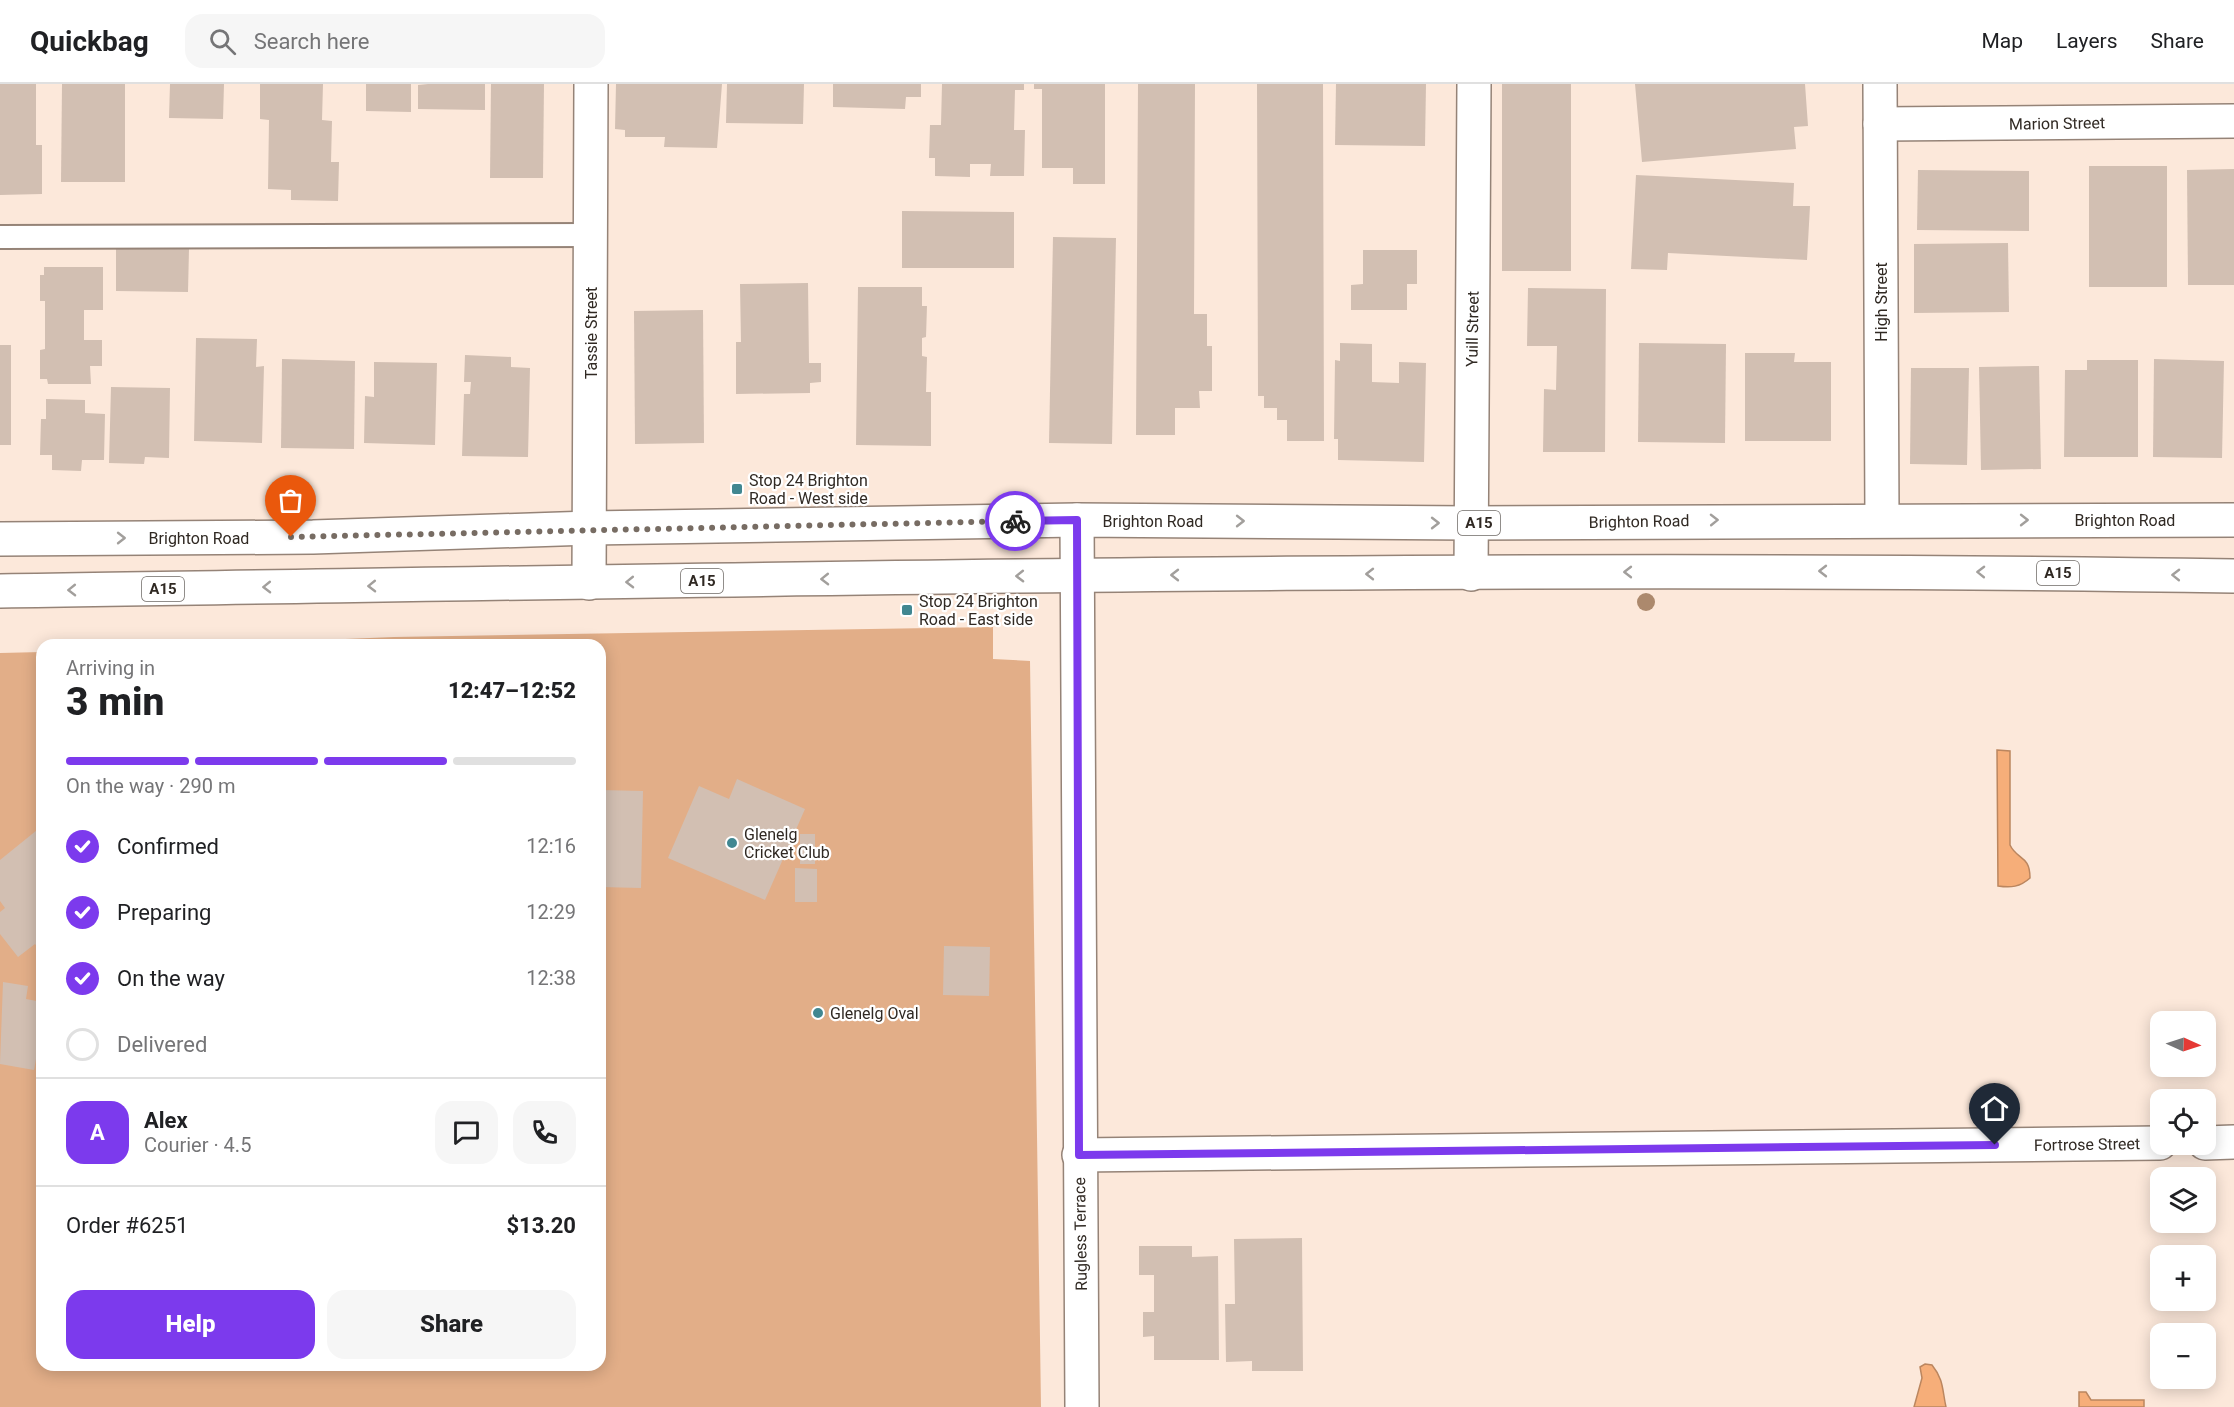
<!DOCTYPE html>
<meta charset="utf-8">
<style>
:root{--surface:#fff;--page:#f6f6f6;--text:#202124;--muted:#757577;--line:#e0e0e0;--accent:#7c3aed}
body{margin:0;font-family:Roboto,sans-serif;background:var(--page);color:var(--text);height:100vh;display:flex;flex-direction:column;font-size:22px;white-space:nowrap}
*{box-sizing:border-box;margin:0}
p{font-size:20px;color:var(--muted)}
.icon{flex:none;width:33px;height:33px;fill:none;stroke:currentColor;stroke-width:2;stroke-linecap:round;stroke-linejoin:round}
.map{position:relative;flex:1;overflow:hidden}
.details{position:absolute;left:36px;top:555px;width:570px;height:732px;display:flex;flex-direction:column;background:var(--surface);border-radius:18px;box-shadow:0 3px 15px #0003}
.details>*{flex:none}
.needle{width:39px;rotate:93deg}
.tools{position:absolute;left:2150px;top:927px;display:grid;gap:12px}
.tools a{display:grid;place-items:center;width:66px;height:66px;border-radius:12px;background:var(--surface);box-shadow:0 3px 15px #0003;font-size:30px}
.pin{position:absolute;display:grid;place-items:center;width:51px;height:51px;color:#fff;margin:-62px -26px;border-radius:50% 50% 50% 0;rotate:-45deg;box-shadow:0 0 6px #0007}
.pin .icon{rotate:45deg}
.courier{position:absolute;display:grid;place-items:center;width:60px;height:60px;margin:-30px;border:4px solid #7c3aed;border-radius:50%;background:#fff;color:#222;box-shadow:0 2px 8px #0007}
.overview em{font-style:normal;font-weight:800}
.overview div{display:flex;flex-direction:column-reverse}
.overview{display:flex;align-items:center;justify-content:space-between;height:102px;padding:0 30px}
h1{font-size:39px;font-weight:800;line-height:45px}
.bar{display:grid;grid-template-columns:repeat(4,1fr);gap:9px 6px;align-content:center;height:72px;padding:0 30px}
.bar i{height:8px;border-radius:4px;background:var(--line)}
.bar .current{background:var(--accent)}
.bar p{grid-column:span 4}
.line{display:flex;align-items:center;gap:15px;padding:0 30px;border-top:2px solid var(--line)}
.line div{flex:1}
.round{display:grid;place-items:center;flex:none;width:63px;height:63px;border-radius:18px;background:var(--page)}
ol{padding:0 30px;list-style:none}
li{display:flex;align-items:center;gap:18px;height:66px}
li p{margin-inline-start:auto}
li .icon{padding:6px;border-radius:50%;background:var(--accent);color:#fff;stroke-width:4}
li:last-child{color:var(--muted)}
li i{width:33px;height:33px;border:3px solid var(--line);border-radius:50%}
.button{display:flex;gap:12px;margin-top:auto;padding:12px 30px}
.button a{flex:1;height:69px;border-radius:18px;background:var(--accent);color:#fff;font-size:24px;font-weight:800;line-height:69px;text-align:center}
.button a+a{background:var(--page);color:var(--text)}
header{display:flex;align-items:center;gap:36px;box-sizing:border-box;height:84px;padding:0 30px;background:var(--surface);border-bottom:2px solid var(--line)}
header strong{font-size:28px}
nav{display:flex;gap:33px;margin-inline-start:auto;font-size:21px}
.search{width:420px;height:54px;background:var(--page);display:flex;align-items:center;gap:15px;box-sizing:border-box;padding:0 21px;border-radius:18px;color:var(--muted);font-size:22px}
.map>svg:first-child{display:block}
</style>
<header>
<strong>Quickbag</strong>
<div class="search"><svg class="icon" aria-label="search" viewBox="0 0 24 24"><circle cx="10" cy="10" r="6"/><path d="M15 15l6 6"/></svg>Search here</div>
<nav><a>Map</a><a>Layers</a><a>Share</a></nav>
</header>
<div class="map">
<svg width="2234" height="1323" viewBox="0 0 2234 1323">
<rect width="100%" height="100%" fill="#fce8da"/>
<polygon fill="#e2ae88" points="993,543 993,575 1030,577 1041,1323 0,1323 0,569 42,568 42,1281 600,1281 600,561 199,561 394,553"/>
<g fill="#f6ae79" stroke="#bb865f" stroke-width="1.5">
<path d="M1997,666L2010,667V761C2017,776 2030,771 2030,794C2020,803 2011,804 1998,802Z"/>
<path d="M1925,1280L1932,1281C1944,1296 1942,1305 1946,1323H1914L1922,1294L1920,1283Z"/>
<polygon points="2079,1308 2086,1308 2091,1316 2144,1316 2144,1323 2079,1323"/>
</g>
<g fill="#d2bfb2">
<polygon points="0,0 36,0 36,61 42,61 42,110 0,111"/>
<polygon points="62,0 125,0 125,98 61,98"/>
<polygon points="170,0 224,0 223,35 169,34"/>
<polygon points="260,0 323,0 322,36 332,37 331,78 339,78 338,117 291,116 291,106 268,105 269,36 260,35"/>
<polygon points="366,0 411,0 411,28 366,27"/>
<polygon points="428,0 485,0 485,26 418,25 418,1"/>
<polygon points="491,0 544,0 543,94 490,94"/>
<polygon points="616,0 722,0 717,64 664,63 665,53 625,53 625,46 615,45"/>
<polygon points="727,0 804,0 803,40 726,39"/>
<polygon points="833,0 921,0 921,13 906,13 905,25 833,23"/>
<polygon points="942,0 1024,0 1024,6 1015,6 1014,46 1025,46 1024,92 990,92 991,80 970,80 970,93 935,92 935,74 929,74 930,41 941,41"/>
<polygon points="1034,0 1105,0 1105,100 1073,100 1073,84 1042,84 1042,5 1034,5"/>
<polygon points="1138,0 1195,0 1194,230 1207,230 1207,262 1212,262 1212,307 1199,307 1200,324 1175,324 1175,351 1136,351"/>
<polygon points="1257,0 1323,0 1324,357 1287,357 1287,336 1277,336 1277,324 1264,324 1264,312 1258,312"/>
<polygon points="1336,0 1426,0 1425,62 1335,61"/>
<rect x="1502" y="0" width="69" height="187"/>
<polygon points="1635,0 1805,0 1808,42 1794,43 1796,65 1642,78"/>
<rect x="2089" y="82" width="78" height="121"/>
<polygon points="2234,85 2234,201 2188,201 2187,86"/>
<polygon points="1918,86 2029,87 2029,147 1917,146"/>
<polygon points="1636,91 1794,99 1793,122 1810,122 1807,176 1668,169 1667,186 1631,185"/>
<polygon points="902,127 1014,128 1014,184 902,184"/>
<polygon points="1053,153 1116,154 1112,360 1049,359"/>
<polygon points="2008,159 2009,228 1914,229 1914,160"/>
<polygon points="116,164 189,165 188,208 116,207"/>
<polygon points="1363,166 1417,166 1417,200 1407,200 1407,226 1351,226 1351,201 1363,200"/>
<polygon points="44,183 103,183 103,226 84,226 84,256 102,256 102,282 90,282 91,300 48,300 47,295 40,295 40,266 45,265 45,217 40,217 40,191 44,191"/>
<polygon points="808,199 809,279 821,279 821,298 810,299 810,309 736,310 736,258 741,258 740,200"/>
<polygon points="858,203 922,203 922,222 927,222 926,253 922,254 922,272 927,273 926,308 931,308 931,362 856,361"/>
<polygon points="1528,204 1606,205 1605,368 1543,368 1544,305 1556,306 1557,262 1527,262"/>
<polygon points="703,226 704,359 635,360 634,227"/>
<polygon points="196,254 257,255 256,283 264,282 262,359 194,357"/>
<polygon points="1340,259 1372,260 1372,298 1399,299 1399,278 1426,279 1424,378 1338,376 1338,355 1334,355 1335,276 1340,277"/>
<polygon points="1639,259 1726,260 1725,359 1638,358"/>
<rect x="0" y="261" width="11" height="100"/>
<polygon points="1745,269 1795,269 1794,278 1831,278 1831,357 1745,357"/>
<polygon points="465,271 511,273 511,283 530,284 528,373 462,372 464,310 470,310 471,298 464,298"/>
<polygon points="282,275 355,277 354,365 281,364"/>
<polygon points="2154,275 2224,277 2222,374 2153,373"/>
<polygon points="2087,276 2138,276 2138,373 2064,373 2065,286 2087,286"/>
<polygon points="374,278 437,279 435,361 364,359 365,312 374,313"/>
<polygon points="2039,282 2041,385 1981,386 1979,283"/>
<polygon points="1911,284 1969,284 1967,381 1910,380"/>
<polygon points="111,303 170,304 169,374 145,373 144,380 109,379"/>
<polygon points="46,315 85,316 85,329 105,330 104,376 82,376 81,387 52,386 52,371 40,371 41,335 46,335"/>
<polygon points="737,695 805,725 765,816 668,774 699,702 729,715"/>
<polygon points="600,706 643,707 641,804 600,803"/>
<polygon points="42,742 42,869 35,860 18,873 0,850 0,828 5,824 0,817 0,776"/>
<rect x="800" y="750" width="15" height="30"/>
<polygon points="795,784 817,785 817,818 795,818"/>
<polygon points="944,862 990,863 989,912 943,911"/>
<polygon points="3,898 28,902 26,915 42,918 42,942 34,986 0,980"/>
<polygon points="1302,1154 1303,1287 1252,1287 1252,1277 1226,1278 1225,1220 1235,1220 1234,1155"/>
<polygon points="1139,1162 1192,1162 1192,1173 1218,1172 1219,1276 1154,1276 1154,1252 1143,1253 1143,1228 1154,1228 1154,1191 1139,1191"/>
</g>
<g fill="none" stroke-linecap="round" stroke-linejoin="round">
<g stroke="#958377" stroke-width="26">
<polyline id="service" points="0,153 591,151"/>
</g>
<g stroke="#958377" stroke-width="36">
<g id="minor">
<polyline points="1880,0 1882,436"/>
<polyline points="1880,40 2234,37"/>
<polyline points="1077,436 1082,1323"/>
<polyline points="1471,490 1474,0"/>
<polyline points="589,499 591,0"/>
<polyline points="2205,1059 2234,1058"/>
<polyline points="1079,1071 2160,1059"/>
</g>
</g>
<g stroke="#958377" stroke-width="36">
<g id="primary">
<polyline points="0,455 313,453 590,444 1077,436 1470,439 2234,436"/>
<path d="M0,507C745,496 1489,480 2234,492"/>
</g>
</g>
<use href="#service" stroke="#fff" stroke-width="22"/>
<use href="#minor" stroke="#fff" stroke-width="33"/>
<use href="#primary" stroke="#fff" stroke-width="33"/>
</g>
<circle fill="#ac896d" cx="1646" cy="518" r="9"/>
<defs><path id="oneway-chevron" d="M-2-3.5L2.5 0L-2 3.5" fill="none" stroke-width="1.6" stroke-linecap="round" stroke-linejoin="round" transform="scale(1.5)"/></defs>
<g stroke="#a29f9c">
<use href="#oneway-chevron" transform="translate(1714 436) rotate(-1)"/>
<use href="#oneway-chevron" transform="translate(2024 436)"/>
<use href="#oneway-chevron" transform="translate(1240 437)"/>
<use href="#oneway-chevron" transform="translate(1435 439)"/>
<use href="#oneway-chevron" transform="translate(121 454)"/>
<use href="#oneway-chevron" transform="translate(1823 487) rotate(180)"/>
<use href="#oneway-chevron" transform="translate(1628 488) rotate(180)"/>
<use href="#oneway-chevron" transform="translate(1981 488) rotate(-179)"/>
<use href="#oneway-chevron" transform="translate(1370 490) rotate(180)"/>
<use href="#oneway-chevron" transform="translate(1175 491) rotate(180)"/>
<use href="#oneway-chevron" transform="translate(2176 491) rotate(-179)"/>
<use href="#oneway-chevron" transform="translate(1020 492) rotate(179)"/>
<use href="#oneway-chevron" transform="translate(825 495) rotate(179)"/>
<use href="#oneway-chevron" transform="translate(630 498) rotate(179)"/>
<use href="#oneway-chevron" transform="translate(372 502) rotate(179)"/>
<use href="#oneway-chevron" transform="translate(267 503) rotate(179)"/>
<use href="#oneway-chevron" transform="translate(72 506) rotate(179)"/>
</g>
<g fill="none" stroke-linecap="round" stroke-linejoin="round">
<polyline stroke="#776c63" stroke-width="6" stroke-dasharray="0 10.8" points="291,453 1015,437"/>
<polyline stroke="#7c3aed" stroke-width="8" points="1015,437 1077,436 1079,1071 1995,1061"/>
</g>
<g fill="#418791" stroke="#fff" stroke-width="2">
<rect x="731" y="399" width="12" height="12" rx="3"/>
<rect x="901" y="520" width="12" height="12" rx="3"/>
<circle cx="732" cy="759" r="6"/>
<circle cx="818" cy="929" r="6"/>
</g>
<g text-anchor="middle" stroke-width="4.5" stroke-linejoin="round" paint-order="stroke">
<g fill="#fff" stroke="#6e6965" stroke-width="1.5">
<rect x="1458" y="427" width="42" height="24" rx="4.5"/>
<rect x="2037" y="477" width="42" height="24" rx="4.5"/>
<rect x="681" y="485" width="42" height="24" rx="4.5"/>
<rect x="142" y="493" width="42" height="24" rx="4.5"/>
</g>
<g font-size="15" font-weight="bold" fill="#302923">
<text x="1479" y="444">A15</text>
<text x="2058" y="494">A15</text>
<text x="702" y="502">A15</text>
<text x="163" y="510">A15</text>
</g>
<g font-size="16" fill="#302923" stroke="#fff">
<text transform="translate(2057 39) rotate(-1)" y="6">Marion Street</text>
<text transform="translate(1881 218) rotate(-90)" y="6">High Street</text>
<text transform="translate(1472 245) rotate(-89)" y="6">Yuill Street</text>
<text transform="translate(591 249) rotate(-90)" y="6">Tassie Street</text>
<text x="2125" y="442">Brighton Road</text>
<text x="1153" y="443">Brighton Road</text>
<text transform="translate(1639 437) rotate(-1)" y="6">Brighton Road</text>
<text x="199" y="460">Brighton Road</text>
<text transform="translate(2087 1060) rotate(-1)" y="6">Fortrose Street</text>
<text transform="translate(1080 1150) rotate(-91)" y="6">Rugless Terrace</text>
</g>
<g font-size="16" fill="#302923" stroke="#fff" text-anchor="start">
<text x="749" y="402">Stop 24 Brighton<tspan x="749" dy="18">Road - West side</tspan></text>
<text x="919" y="523">Stop 24 Brighton<tspan x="919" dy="18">Road - East side</tspan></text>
<text x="744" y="756">Glenelg<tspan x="744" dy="18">Cricket Club</tspan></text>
<text x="830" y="935">Glenelg Oval</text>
</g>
</g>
</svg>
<div class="tools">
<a><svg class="needle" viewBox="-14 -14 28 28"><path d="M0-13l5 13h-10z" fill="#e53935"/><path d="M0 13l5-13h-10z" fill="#757577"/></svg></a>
<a><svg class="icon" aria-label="locate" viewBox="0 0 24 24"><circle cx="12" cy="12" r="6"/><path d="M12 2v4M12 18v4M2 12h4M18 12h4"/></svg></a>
<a><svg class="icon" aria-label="layers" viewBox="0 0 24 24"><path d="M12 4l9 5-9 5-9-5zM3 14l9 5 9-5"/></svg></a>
<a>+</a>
<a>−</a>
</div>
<div class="pin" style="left:291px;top:453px;background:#ea580c"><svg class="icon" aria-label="bag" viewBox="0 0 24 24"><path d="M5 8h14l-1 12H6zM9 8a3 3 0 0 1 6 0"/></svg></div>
<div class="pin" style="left:1995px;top:1061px;background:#1f2937"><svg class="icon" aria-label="home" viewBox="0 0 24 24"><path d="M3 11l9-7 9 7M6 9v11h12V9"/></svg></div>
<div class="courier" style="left:1015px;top:437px"><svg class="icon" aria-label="bike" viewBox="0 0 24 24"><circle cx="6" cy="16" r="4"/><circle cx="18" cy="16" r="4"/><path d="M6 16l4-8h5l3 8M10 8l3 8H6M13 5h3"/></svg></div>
<section class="details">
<div class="overview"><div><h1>3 min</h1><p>Arriving in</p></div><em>12:47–12:52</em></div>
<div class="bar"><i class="current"></i><i class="current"></i><i class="current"></i><i></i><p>On the way · 290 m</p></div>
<ol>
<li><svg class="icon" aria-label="check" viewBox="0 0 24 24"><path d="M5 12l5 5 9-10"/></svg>Confirmed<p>12:16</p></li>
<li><svg class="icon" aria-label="check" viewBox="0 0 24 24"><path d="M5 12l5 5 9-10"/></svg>Preparing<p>12:29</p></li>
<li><svg class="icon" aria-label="check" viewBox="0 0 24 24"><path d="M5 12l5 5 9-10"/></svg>On the way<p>12:38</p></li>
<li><i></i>Delivered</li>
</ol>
<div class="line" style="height:108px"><b class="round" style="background:var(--accent);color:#fff">A</b><div><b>Alex</b><p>Courier · 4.5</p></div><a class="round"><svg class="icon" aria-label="chat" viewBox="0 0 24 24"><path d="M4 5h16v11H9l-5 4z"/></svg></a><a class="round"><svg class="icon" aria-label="phone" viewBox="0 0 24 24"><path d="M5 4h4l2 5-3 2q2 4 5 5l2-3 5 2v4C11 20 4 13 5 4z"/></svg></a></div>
<div class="line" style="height:78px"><div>Order #6251</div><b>$13.20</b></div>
<div class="button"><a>Help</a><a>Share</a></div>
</section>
</div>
